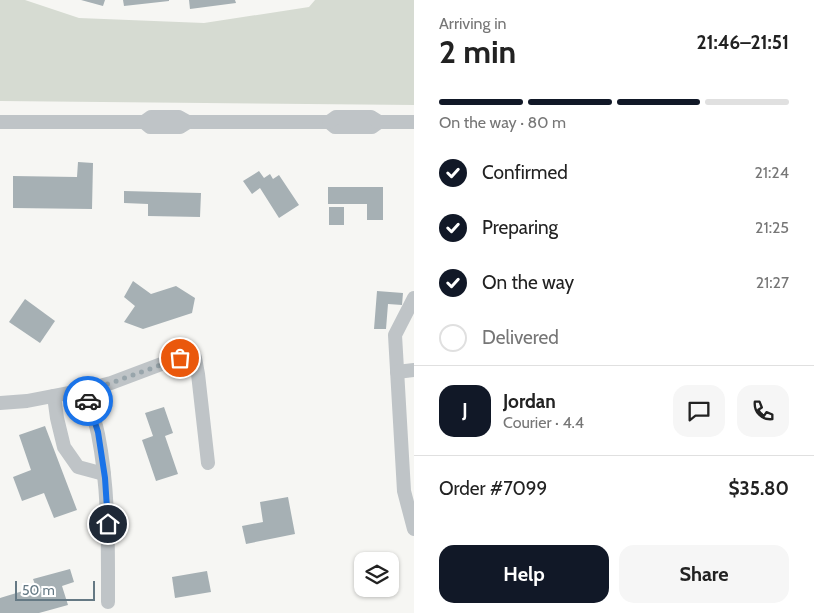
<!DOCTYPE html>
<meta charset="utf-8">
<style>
:root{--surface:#fff;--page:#f6f6f6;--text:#222;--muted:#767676;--line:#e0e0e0;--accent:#111827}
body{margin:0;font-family:Cabin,sans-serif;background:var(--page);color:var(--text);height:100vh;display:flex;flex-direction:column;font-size:19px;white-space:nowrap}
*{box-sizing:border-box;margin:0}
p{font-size:16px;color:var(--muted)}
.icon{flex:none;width:28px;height:28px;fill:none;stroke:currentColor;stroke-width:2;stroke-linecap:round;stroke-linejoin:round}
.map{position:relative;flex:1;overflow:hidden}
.sheet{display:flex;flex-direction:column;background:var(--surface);width:400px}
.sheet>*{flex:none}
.controls{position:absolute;left:354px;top:552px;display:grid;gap:10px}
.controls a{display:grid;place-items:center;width:45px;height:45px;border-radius:10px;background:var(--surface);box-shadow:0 1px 4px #0004;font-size:25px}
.scale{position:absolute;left:15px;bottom:12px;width:80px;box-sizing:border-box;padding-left:5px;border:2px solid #657984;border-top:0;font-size:14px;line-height:18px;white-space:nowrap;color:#657984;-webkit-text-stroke:4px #fff;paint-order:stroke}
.pin{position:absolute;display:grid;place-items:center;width:42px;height:42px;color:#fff;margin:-21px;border:2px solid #fff;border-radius:50%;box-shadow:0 1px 5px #0007}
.courier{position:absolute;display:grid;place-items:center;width:50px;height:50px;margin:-25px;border:4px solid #1a73e8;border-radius:50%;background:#fff;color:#222;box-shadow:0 1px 6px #0007}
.headline em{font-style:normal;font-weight:800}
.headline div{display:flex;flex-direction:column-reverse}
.headline{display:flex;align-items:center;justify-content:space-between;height:85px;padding:0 25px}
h1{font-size:32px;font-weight:800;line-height:38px}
.bar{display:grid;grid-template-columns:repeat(4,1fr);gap:8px 5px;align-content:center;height:60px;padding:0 25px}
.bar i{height:6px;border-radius:4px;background:var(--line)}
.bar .selected{background:var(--accent)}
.bar p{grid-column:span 4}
.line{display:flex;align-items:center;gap:12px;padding:0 25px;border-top:1px solid var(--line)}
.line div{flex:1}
.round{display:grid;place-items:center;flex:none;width:52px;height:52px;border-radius:15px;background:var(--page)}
ol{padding:0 25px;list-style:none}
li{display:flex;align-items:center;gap:15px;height:55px}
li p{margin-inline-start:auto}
li .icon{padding:5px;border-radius:50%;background:var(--accent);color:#fff;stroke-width:4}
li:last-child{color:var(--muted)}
li i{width:28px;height:28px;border:2px solid var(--line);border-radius:50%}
.action{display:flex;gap:10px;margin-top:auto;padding:10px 25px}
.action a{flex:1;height:58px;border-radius:15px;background:var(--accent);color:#fff;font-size:20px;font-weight:800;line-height:58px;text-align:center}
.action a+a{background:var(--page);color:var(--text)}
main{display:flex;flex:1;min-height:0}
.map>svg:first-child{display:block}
</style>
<main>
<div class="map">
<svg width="414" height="613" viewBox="0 0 414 613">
<rect width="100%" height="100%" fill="#f6f6f3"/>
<polygon fill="#d6dbd2" points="0,0 25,0 79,18 204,23 309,7 315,0 414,0 414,105 0,101"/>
<g fill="#a6b0b4">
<polygon points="81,0 105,0 103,6"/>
<polygon points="123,0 169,0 169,1 124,6"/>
<polygon points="189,0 235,0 236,3 190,9"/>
<polygon points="78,162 93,163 92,209 13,208 13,176 77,177"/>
<polygon points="259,171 264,178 270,174 273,179 279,175 299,205 279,218 260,188 252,194 243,181"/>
<polygon points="328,187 383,187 383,220 367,220 367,204 328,204"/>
<polygon points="124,191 201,193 200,217 148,216 148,204 124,203"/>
<rect x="329" y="207" width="15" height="18"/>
<polygon points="133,281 151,294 176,286 195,298 192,313 143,329 124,322 135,306 124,297"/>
<polygon points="377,291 403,293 402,305 388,304 386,329 374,329"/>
<polygon points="25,299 55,321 40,343 9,322"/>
<polygon points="164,407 173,433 165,436 178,474 156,481 142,440 153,436 145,413"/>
<polygon points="45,426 77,510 54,518 44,493 22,501 13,477 31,470 19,435"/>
<polygon points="288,497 295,534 246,544 242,526 263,522 260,502"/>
<polygon points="70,569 74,582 62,586 68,605 39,613 0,613 0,598 36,587 33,579"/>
<polygon points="207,571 211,592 175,598 172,577"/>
</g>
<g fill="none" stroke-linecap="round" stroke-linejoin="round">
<g stroke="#bfc4c7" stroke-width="14">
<polyline points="0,122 144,122 151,117 179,117 188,122 329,122 335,127 372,127 379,122"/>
<polyline points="144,122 150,127 180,127 188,122"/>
<polyline points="329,122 336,117 371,117 379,122 414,122"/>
<polyline points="414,298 395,335 404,491 414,529"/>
<polyline points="397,372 414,370"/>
<path d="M84,390C89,404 95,419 98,434C109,489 108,546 108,602"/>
<polyline points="54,396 57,418 64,447 78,467 104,474"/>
<polyline points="0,403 27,401 84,390 111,383 180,357 195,358 198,374 208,463"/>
</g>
</g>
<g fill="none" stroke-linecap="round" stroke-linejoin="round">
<polyline stroke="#98a5ab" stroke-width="5" stroke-dasharray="0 9" points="88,401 84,390 111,383 180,358"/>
<polyline stroke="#1a73e8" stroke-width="6" points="88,401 98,432 105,478 108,524"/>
</g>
</svg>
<div class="controls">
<a><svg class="icon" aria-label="layers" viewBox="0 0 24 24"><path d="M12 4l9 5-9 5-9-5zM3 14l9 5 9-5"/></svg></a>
</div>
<div class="scale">50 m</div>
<div class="pin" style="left:180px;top:358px;background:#ea580c"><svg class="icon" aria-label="bag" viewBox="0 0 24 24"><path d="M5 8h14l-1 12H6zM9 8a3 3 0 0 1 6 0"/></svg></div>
<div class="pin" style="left:108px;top:524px;background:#1f2937"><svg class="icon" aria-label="home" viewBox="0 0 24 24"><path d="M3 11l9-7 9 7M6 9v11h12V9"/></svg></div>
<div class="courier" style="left:88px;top:401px"><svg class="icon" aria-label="car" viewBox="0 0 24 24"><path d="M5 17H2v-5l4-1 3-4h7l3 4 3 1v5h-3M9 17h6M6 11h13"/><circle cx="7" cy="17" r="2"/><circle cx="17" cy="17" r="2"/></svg></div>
</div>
<section class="sheet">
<div class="headline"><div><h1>2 min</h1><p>Arriving in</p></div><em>21:46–21:51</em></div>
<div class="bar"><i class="selected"></i><i class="selected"></i><i class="selected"></i><i></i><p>On the way · 80 m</p></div>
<ol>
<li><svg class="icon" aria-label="check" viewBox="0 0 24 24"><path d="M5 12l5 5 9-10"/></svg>Confirmed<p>21:24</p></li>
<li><svg class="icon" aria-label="check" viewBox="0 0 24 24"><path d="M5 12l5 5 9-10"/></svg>Preparing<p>21:25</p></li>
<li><svg class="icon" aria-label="check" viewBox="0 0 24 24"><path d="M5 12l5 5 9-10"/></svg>On the way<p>21:27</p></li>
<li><i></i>Delivered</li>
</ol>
<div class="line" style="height:90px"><b class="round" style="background:var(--accent);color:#fff">J</b><div><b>Jordan</b><p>Courier · 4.4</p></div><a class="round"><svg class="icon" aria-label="chat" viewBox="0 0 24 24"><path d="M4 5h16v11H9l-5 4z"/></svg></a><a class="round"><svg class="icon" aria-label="phone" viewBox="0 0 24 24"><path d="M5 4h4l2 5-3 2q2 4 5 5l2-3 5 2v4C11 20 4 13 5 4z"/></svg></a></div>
<div class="line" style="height:65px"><div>Order #7099</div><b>$35.80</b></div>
<div class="action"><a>Help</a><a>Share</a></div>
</section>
</main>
